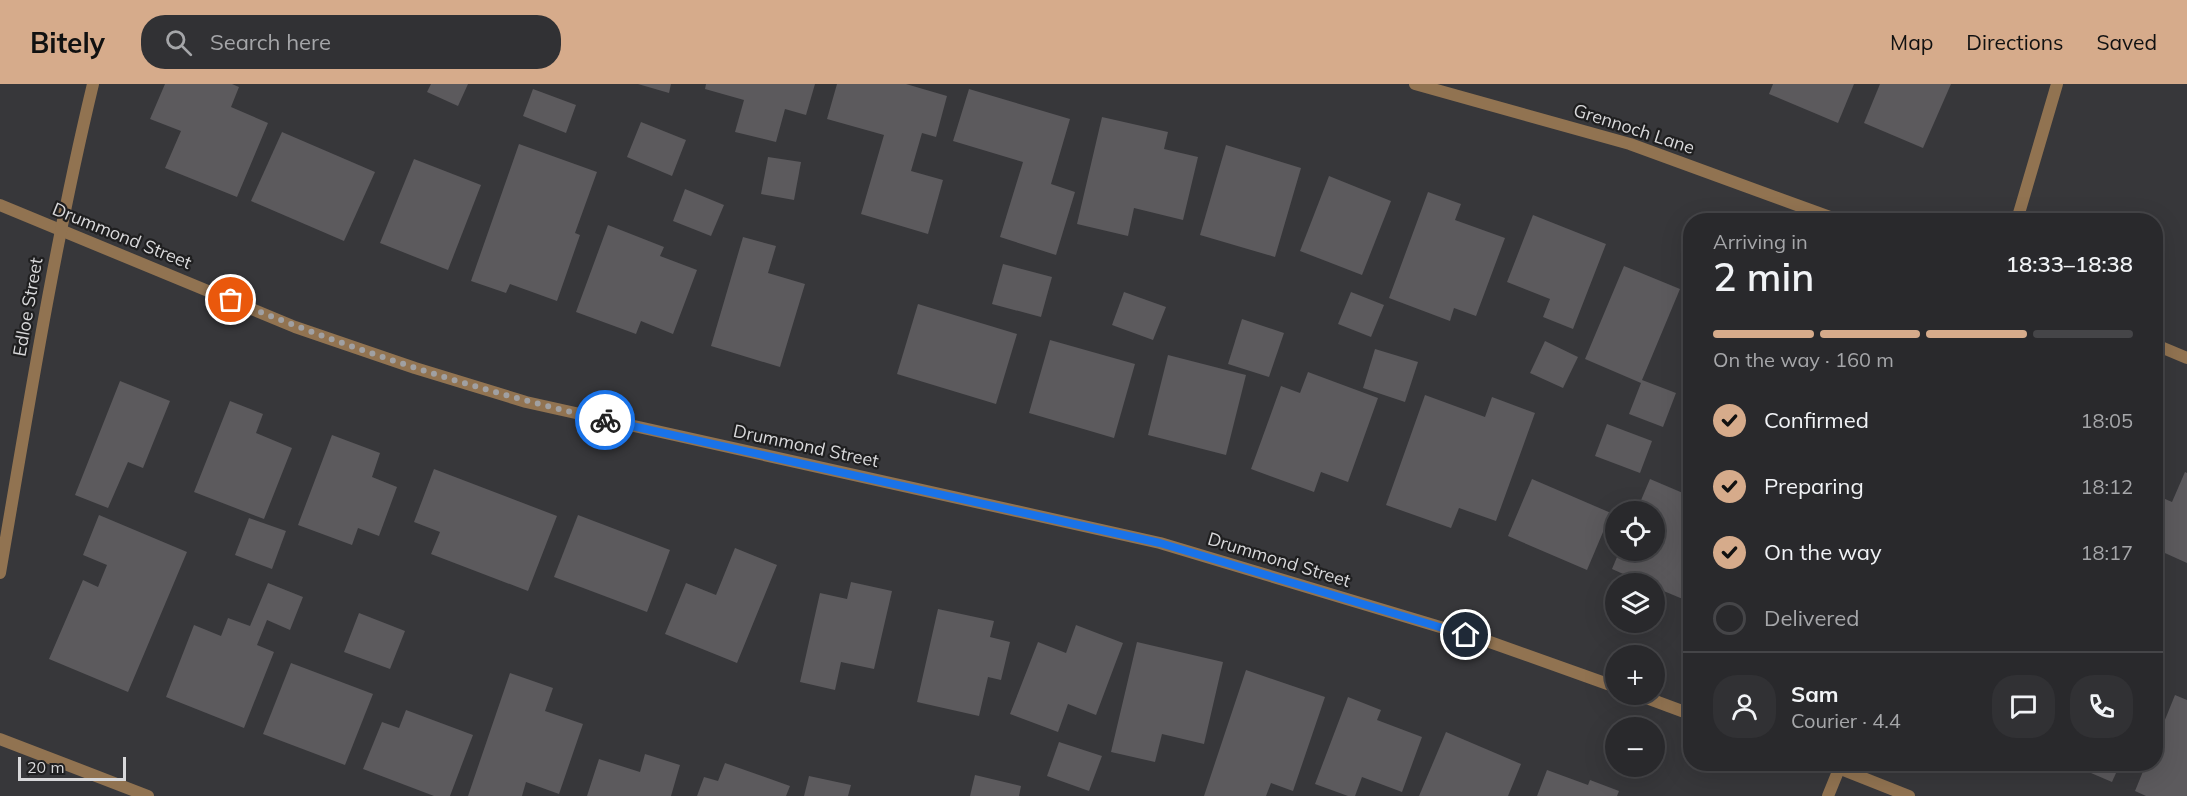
<!DOCTYPE html>
<meta charset="utf-8">
<style>
:root{--surface:#29292c;--page:#313134;--text:#f1f3f6;--muted:#a5a6a9;--line:#454548;--accent:#d6ab8b}
body{margin:0;font-family:Mulish,sans-serif;background:var(--page);color:var(--text);height:100vh;display:flex;flex-direction:column;font-size:22px;white-space:nowrap}
*{box-sizing:border-box;margin:0}
p{font-size:20px;color:var(--muted)}
.icon{flex:none;width:33px;height:33px;fill:none;stroke:currentColor;stroke-width:2;stroke-linecap:round;stroke-linejoin:round}
.map{position:relative;flex:1;overflow:hidden}
.details{position:absolute;left:1683px;top:129px;width:480px;height:558px;display:flex;flex-direction:column;background:var(--surface);border-radius:24px;box-shadow:0 6px 24px #0002,0 0 0 2px var(--line)}
.details>*{flex:none}
.buttons{position:absolute;left:1605px;top:417px;display:grid;gap:12px}
.buttons a{display:grid;place-items:center;width:60px;height:60px;border-radius:50%;background:var(--surface);box-shadow:0 6px 24px #0002,0 0 0 2px var(--line);font-size:30px}
.scale{position:absolute;left:18px;bottom:15px;width:108px;box-sizing:border-box;padding-left:6px;border:3px solid #d8d8da;border-top:0;font-size:16px;line-height:21px;white-space:nowrap;color:#d8d8da;-webkit-text-stroke:4px #1f1f20;paint-order:stroke}
.pin{position:absolute;display:grid;place-items:center;width:51px;height:51px;color:#fff;margin:-26px;border:3px solid #fff;border-radius:50%;box-shadow:0 2px 6px #0007}
.courier{position:absolute;display:grid;place-items:center;width:60px;height:60px;margin:-30px;border:4px solid #1a73e8;border-radius:50%;background:#fff;color:#222;box-shadow:0 2px 8px #0007}
.summary em{font-style:normal;font-weight:600}
.summary div{display:flex;flex-direction:column-reverse}
.summary{display:flex;align-items:center;justify-content:space-between;height:102px;padding:0 30px}
h1{font-size:39px;font-weight:600;line-height:45px}
.bar{display:grid;grid-template-columns:repeat(4,1fr);gap:9px 6px;align-content:center;height:72px;padding:0 30px}
.bar i{height:8px;border-radius:4px;background:var(--line)}
.bar .on{background:var(--accent)}
.bar p{grid-column:span 4}
.line{display:flex;align-items:center;gap:15px;padding:0 30px;border-top:2px solid var(--line)}
.line div{flex:1}
.round{display:grid;place-items:center;flex:none;width:63px;height:63px;border-radius:24px;background:var(--page)}
ol{padding:0 30px;list-style:none}
li{display:flex;align-items:center;gap:18px;height:66px}
li p{margin-inline-start:auto}
li .icon{padding:6px;border-radius:50%;background:var(--accent);color:#111;stroke-width:4}
li:last-child{color:var(--muted)}
li i{width:33px;height:33px;border:3px solid var(--line);border-radius:50%}
header{display:flex;align-items:center;gap:36px;box-sizing:border-box;height:84px;padding:0 30px;background:var(--accent);color:#111}
header strong{font-size:28px}
nav{display:flex;gap:33px;margin-inline-start:auto;font-size:21px}
.search{width:420px;height:54px;background:var(--page);display:flex;align-items:center;gap:15px;box-sizing:border-box;padding:0 21px;border-radius:24px;color:var(--muted);font-size:22px}
.map>svg:first-child{display:block}
</style>
<header>
<strong>Bitely</strong>
<div class="search"><svg class="icon" aria-label="search" viewBox="0 0 24 24"><circle cx="10" cy="10" r="6"/><path d="M15 15l6 6"/></svg>Search here</div>
<nav><a>Map</a><a>Directions</a><a>Saved</a></nav>
</header>
<div class="map">
<svg width="2187" height="712" viewBox="0 0 2187 712">
<rect width="100%" height="100%" fill="#37373a"/>
<g fill="#5c5a5d">
<polygon points="165,0 232,0 239,3 231,23 268,39 237,113 165,84 181,47 150,35"/>
<polygon points="431,0 468,0 458,22 427,8"/>
<polygon points="638,0 671,0 669,9"/>
<polygon points="706,0 815,0 806,31 785,25 776,58 735,48 744,16 705,5"/>
<polygon points="837,0 906,0 947,12 936,53 922,49 911,87 943,96 928,150 861,130 884,51 827,35"/>
<polygon points="1773,0 1854,0 1838,39 1769,10"/>
<polygon points="1880,0 1951,0 1923,64 1864,39"/>
<polygon points="533,5 576,21 566,49 523,32"/>
<polygon points="969,5 1070,35 1051,100 1075,108 1056,171 1000,153 1023,78 953,57"/>
<polygon points="1102,33 1168,48 1164,65 1198,73 1183,136 1134,124 1128,152 1077,140"/>
<polygon points="641,38 686,56 672,92 627,73"/>
<polygon points="282,48 375,88 344,157 251,117"/>
<polygon points="519,60 597,88 575,149 580,151 557,217 510,200 506,209 471,197"/>
<polygon points="1226,61 1301,84 1275,173 1200,151"/>
<polygon points="768,73 801,78 794,116 761,110"/>
<polygon points="414,75 481,101 448,186 380,159"/>
<polygon points="1329,92 1391,117 1362,191 1300,167"/>
<polygon points="685,105 724,121 711,152 673,137"/>
<polygon points="1428,108 1461,120 1455,136 1505,154 1476,232 1454,224 1450,237 1389,214"/>
<polygon points="1533,131 1606,160 1573,245 1543,233 1550,215 1507,198"/>
<polygon points="608,141 664,163 660,172 697,186 673,250 641,237 636,250 576,228"/>
<polygon points="743,153 776,162 768,189 805,200 780,283 711,262"/>
<polygon points="1003,180 1052,193 1041,233 992,220"/>
<polygon points="1624,182 1680,205 1642,296 1676,309 1663,343 1629,330 1641,299 1585,275"/>
<polygon points="1124,208 1166,223 1153,256 1112,241"/>
<polygon points="1351,208 1384,221 1371,253 1338,240"/>
<polygon points="918,220 1017,250 996,320 897,290"/>
<polygon points="1242,235 1284,249 1269,293 1228,280"/>
<polygon points="1050,256 1135,280 1114,354 1029,329"/>
<polygon points="1545,257 1578,273 1563,304 1530,289"/>
<polygon points="1375,265 1418,278 1405,318 1363,304"/>
<polygon points="1168,271 1246,291 1226,371 1148,351"/>
<polygon points="1308,288 1378,314 1348,398 1321,388 1314,408 1251,385 1281,302 1300,309"/>
<polygon points="120,297 170,317 143,384 128,378 108,424 75,411"/>
<polygon points="1425,311 1485,333 1492,313 1535,329 1496,437 1459,424 1451,444 1386,421"/>
<polygon points="230,317 263,330 256,349 292,364 264,435 194,408"/>
<polygon points="1607,340 1652,357 1640,389 1595,372"/>
<polygon points="332,351 380,369 372,393 397,403 379,452 358,444 352,461 298,441"/>
<polygon points="434,385 557,432 528,507 431,470 440,448 414,438"/>
<polygon points="2185,388 2187,389 2187,479 2156,465 2156,411 2172,418"/>
<polygon points="1532,395 1611,429 1587,486 1508,452"/>
<polygon points="1650,395 1690,412 1690,518 1654,503 1654,500 1646,500 1612,485 1620,466 1654,466 1654,428 1636,428"/>
<polygon points="99,431 187,468 128,608 49,575 83,496 98,503 107,481 83,471"/>
<polygon points="578,431 670,466 647,528 554,493"/>
<polygon points="249,434 286,447 272,485 235,471"/>
<polygon points="735,464 777,481 737,579 665,550 686,499 716,511"/>
<polygon points="851,498 892,507 874,585 841,578 835,606 800,598 820,509 847,515"/>
<polygon points="268,499 303,513 290,546 267,536 257,561 274,568 244,644 166,613 194,541 221,552 228,534 250,542"/>
<polygon points="938,525 994,537 990,553 1010,558 1001,596 988,593 979,632 917,618"/>
<polygon points="359,529 405,547 390,585 344,568"/>
<polygon points="1076,541 1123,559 1096,631 1068,620 1058,648 1010,630 1038,558 1066,569"/>
<polygon points="1137,558 1223,578 1204,660 1162,650 1155,678 1111,668"/>
<polygon points="291,579 373,610 345,681 263,650"/>
<polygon points="1246,586 1325,613 1293,707 1271,699 1266,712 1204,712"/>
<polygon points="510,589 553,604 545,627 583,640 559,710 526,698 522,712 468,712"/>
<polygon points="2175,611 2187,616 2187,712 2146,712 2135,707 2146,680 2156,680 2156,658"/>
<polygon points="1348,613 1381,626 1377,636 1422,653 1402,708 1362,693 1355,712 1348,712 1315,700"/>
<polygon points="406,626 473,651 450,712 434,712 363,685 382,638 399,644"/>
<polygon points="1446,648 1521,680 1508,712 1419,712"/>
<polygon points="1059,658 1102,672 1089,707 1047,692"/>
<polygon points="645,670 680,681 671,712 587,712 599,675 640,688"/>
<polygon points="725,679 790,702 786,712 697,712 704,693 718,697"/>
<polygon points="2070,680 2120,680 2112,698"/>
<polygon points="1547,686 1588,701 1590,696 1619,707 1617,712 1537,712"/>
<polygon points="975,691 1021,702 1019,712 970,712"/>
<polygon points="809,692 851,701 848,712 804,712"/>
</g>
<g fill="none" stroke-linecap="round" stroke-linejoin="round">
<g stroke="#917351" stroke-width="12">
<polyline points="1415,0 1630,60 1838,136"/>
<polyline points="0,121 295,243 415,284 526,318 1160,459 1487,557 1616,603"/>
<polyline points="2156,261 2187,274"/>
<path d="M0,489C28,326 54,162 93,0"/>
<polyline points="1636,610 1690,630"/>
<polyline points="0,655 148,712"/>
<polyline points="1828,680 1909,712"/>
</g>
<g stroke="#917351" stroke-width="12">
<polyline points="2017,136 2057,0"/>
<polyline points="1828,712 1841,680"/>
</g>
</g>
<g fill="none" stroke-linecap="round" stroke-linejoin="round">
<path stroke="#a0a0a2" stroke-width="6" stroke-dasharray="0 10.8" d="M231,216C352,266 477,307 605,336"/>
<polyline stroke="#1a73e8" stroke-width="8" points="605,336 1160,459 1466,551"/>
</g>
<g text-anchor="middle" stroke-width="4.5" stroke-linejoin="round" paint-order="stroke">
<g font-size="18" fill="#d8d8da" stroke="#1f1f20">
<text transform="translate(1634 45) rotate(18)" y="6">Grennoch Lane</text>
<text transform="translate(122 152) rotate(22)" y="6">Drummond Street</text>
<text transform="translate(28 223) rotate(-80)" y="6">Edloe Street</text>
<text transform="translate(806 362) rotate(12)" y="6">Drummond Street</text>
<text transform="translate(1279 476) rotate(17)" y="6">Drummond Street</text>
</g>
</g>
</svg>
<div class="buttons">
<a><svg class="icon" aria-label="locate" viewBox="0 0 24 24"><circle cx="12" cy="12" r="6"/><path d="M12 2v4M12 18v4M2 12h4M18 12h4"/></svg></a>
<a><svg class="icon" aria-label="layers" viewBox="0 0 24 24"><path d="M12 4l9 5-9 5-9-5zM3 14l9 5 9-5"/></svg></a>
<a>+</a>
<a>−</a>
</div>
<div class="scale">20 m</div>
<div class="pin" style="left:231px;top:216px;background:#ea580c"><svg class="icon" aria-label="bag" viewBox="0 0 24 24"><path d="M5 8h14l-1 12H6zM9 8a3 3 0 0 1 6 0"/></svg></div>
<div class="pin" style="left:1466px;top:551px;background:#1f2937"><svg class="icon" aria-label="home" viewBox="0 0 24 24"><path d="M3 11l9-7 9 7M6 9v11h12V9"/></svg></div>
<div class="courier" style="left:605px;top:336px"><svg class="icon" aria-label="bike" viewBox="0 0 24 24"><circle cx="6" cy="16" r="4"/><circle cx="18" cy="16" r="4"/><path d="M6 16l4-8h5l3 8M10 8l3 8H6M13 5h3"/></svg></div>
<section class="details">
<div class="summary"><div><h1>2 min</h1><p>Arriving in</p></div><em>18:33–18:38</em></div>
<div class="bar"><i class="on"></i><i class="on"></i><i class="on"></i><i></i><p>On the way · 160 m</p></div>
<ol>
<li><svg class="icon" aria-label="check" viewBox="0 0 24 24"><path d="M5 12l5 5 9-10"/></svg>Confirmed<p>18:05</p></li>
<li><svg class="icon" aria-label="check" viewBox="0 0 24 24"><path d="M5 12l5 5 9-10"/></svg>Preparing<p>18:12</p></li>
<li><svg class="icon" aria-label="check" viewBox="0 0 24 24"><path d="M5 12l5 5 9-10"/></svg>On the way<p>18:17</p></li>
<li><i></i>Delivered</li>
</ol>
<div class="line" style="height:108px"><a class="round"><svg class="icon" aria-label="person" viewBox="0 0 24 24"><circle cx="12" cy="8" r="4"/><path d="M4 21q1-7 8-7t8 7"/></svg></a><div><b>Sam</b><p>Courier · 4.4</p></div><a class="round"><svg class="icon" aria-label="chat" viewBox="0 0 24 24"><path d="M4 5h16v11H9l-5 4z"/></svg></a><a class="round"><svg class="icon" aria-label="phone" viewBox="0 0 24 24"><path d="M5 4h4l2 5-3 2q2 4 5 5l2-3 5 2v4C11 20 4 13 5 4z"/></svg></a></div>
</section>
</div>
